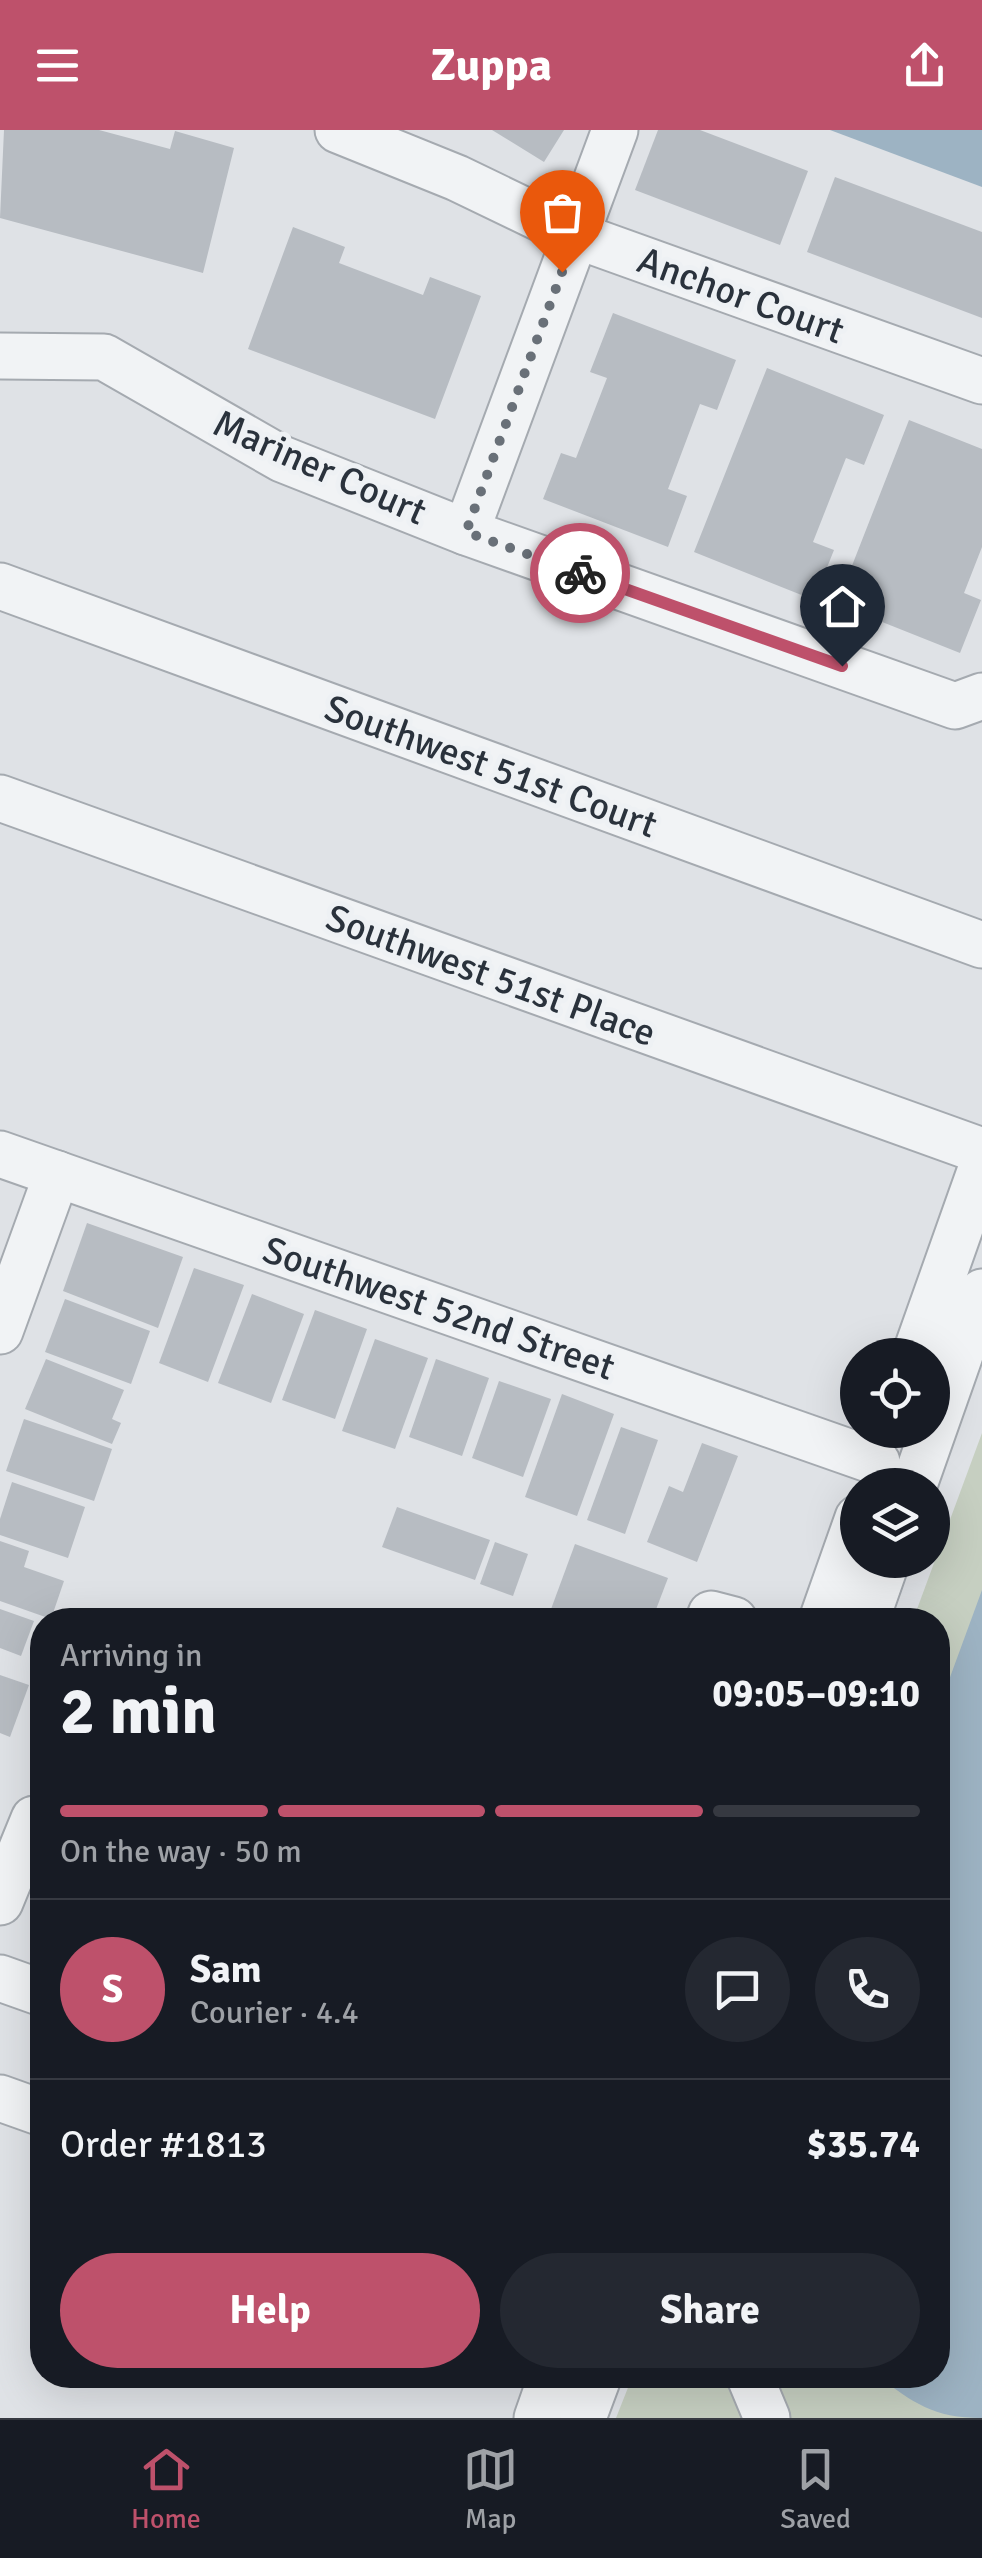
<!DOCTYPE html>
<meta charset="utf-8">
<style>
:root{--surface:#171b24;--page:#242831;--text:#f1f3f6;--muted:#9ea1a6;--line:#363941;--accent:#be516b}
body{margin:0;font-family:Signika,sans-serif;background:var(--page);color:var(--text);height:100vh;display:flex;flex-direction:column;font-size:38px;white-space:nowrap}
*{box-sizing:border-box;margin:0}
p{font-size:32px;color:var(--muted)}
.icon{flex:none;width:55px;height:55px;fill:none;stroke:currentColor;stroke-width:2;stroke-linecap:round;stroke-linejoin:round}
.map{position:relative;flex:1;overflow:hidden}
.panel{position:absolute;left:30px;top:1478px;width:920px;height:780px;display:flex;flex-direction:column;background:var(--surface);border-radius:40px;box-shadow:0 10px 40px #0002}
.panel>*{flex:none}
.controls{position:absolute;left:840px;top:1208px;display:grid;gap:20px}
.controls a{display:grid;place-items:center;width:110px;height:110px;border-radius:50%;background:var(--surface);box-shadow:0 10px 40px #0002;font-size:50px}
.pin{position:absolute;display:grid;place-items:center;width:85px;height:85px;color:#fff;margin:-102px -42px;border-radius:50% 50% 50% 0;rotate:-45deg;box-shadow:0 0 10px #0007}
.pin .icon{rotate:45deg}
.courier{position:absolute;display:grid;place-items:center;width:100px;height:100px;margin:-50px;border:8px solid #be516b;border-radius:50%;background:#fff;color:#222;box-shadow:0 2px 12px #0007}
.headline em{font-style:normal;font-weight:700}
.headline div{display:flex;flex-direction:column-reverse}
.headline{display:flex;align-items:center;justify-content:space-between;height:170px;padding:0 30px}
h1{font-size:65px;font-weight:700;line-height:75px}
.bar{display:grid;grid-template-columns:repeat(4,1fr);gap:15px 10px;align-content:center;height:120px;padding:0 30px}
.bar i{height:12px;border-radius:8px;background:var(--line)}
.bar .current{background:var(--accent)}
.bar p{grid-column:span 4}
.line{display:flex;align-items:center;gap:25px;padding:0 30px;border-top:2px solid var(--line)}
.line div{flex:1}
.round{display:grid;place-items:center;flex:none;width:105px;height:105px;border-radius:52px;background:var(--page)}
.cta{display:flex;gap:20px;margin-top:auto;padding:20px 30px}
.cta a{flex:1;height:115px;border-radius:60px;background:var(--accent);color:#fff;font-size:40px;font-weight:700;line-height:115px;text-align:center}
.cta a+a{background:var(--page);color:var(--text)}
header{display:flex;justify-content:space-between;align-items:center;height:130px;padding:0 30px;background:var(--accent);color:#fff;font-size:45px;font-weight:700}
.dock{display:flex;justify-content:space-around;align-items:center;height:140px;border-top:2px solid var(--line);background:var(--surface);font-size:28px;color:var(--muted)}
.dock a{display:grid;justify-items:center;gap:5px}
.dock .current{color:var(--accent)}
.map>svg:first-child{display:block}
</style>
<header><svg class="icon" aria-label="menu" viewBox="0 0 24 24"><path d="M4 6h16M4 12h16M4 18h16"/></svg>Zuppa<svg class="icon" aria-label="share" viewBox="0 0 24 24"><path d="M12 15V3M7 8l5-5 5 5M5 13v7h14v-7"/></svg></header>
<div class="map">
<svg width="982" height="2288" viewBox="0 0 982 2288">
<rect width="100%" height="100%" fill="#dfe2e6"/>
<polygon fill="#c6cfc1" points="982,1303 982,2288 616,2288 633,2245 938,2245 938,1490 913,1490"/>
<g fill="#9db3c3">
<polygon points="830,0 982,0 982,57"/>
<path d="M982,1460V2288C933,2288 914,2273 876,2245H938V1580Z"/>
</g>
<g fill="#b7bcc2">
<polygon points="4,0 99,0 170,19 175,1 234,18 203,143 0,88"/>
<polygon points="492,0 564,0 544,32"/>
<polygon points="658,0 700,0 808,41 780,115 635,60"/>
<polygon points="835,47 982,102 982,188 807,122"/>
<polygon points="293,97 345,117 339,133 423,165 430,147 481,166 435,289 248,219"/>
<polygon points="613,183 736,230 717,280 700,274 668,359 687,366 668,417 543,369 561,323 576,328 607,248 590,242"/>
<polygon points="767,238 884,285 864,335 846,328 813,412 834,420 814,470 694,422"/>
<polygon points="909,290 982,319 982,417 964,463 981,470 960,523 837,474"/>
<polygon points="87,1093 183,1127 158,1198 63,1161"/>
<polygon points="194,1138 244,1155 208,1252 159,1233"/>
<polygon points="252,1164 304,1184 271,1273 218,1253"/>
<polygon points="65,1169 150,1201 131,1254 45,1222"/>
<polygon points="315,1180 367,1199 335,1289 282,1270"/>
<polygon points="375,1209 428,1228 395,1319 342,1301"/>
<polygon points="46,1229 124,1260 112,1289 121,1293 112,1314 25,1279"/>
<polygon points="436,1229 489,1248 462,1326 409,1307"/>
<polygon points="499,1251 551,1269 523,1347 472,1328"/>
<polygon points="562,1264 614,1284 577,1386 525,1367"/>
<polygon points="24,1289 112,1319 94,1371 6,1341"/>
<polygon points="621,1297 658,1310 625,1404 587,1390"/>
<polygon points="702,1313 738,1326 697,1432 647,1412 669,1356 683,1362"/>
<polygon points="12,1352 85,1377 68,1428 0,1405 0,1389"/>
<polygon points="397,1377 490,1410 475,1450 382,1417"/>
<polygon points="0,1411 29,1421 24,1437 64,1451 51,1489 0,1471"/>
<polygon points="495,1412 528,1424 513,1466 480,1454"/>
<polygon points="575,1414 668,1448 652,1490 547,1490"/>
<polygon points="0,1479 34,1491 21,1526 0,1518"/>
<polygon points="0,1545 29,1555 10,1607 0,1603"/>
</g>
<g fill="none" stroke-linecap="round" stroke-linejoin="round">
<g stroke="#a5aab0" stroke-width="49">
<g id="minor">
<polyline points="338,0 457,48 575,105 982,251"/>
<polyline points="0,226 104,227 282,329 466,402 955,576 982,566"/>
<polyline points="466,402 615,0"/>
<polyline points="0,456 982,815"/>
<polyline points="0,668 982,1021"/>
<polyline points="0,1024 877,1332"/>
<polyline points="0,1201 57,1044"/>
<polyline points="915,1225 982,1036"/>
<polyline points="914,1355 982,1162"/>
<polyline points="709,1490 711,1484 734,1490"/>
<polyline points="822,1490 858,1388"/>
<polyline points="866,1490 887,1430"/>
<polyline points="0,1772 34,1689 42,1688"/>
<polyline points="0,1848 42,1863"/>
<polyline points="0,1968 42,1983"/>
<polyline points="749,2245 767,2288"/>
<polyline points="537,2288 552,2245"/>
<polyline points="583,2288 599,2245"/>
</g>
</g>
<use href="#minor" stroke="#f1f3f5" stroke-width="45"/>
</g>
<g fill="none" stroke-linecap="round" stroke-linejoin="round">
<polyline stroke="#697078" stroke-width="10" stroke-dasharray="0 18" points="562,142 466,402 580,443"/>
<polyline stroke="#be516b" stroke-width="12" points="580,443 842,536"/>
</g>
<g text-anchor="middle" stroke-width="10" stroke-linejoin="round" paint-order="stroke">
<g font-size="38" fill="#2a323c" stroke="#eef1f4">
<text transform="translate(741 165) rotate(20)" y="13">Anchor Court</text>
<text transform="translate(320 337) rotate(24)" y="13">Mariner Court</text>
<text transform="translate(491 636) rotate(20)" y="13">Southwest 51st Court</text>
<text transform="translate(491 845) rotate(20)" y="13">Southwest 51st Place</text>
<text transform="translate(439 1178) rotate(19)" y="13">Southwest 52nd Street</text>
</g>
</g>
</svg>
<div class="controls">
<a><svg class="icon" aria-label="locate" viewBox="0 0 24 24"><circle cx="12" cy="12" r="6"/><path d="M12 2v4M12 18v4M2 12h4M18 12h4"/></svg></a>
<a><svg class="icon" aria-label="layers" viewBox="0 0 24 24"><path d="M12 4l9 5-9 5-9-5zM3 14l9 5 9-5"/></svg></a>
</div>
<div class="pin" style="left:562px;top:142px;background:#ea580c"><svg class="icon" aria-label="bag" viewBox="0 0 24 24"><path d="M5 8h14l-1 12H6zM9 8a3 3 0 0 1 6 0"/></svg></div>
<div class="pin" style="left:842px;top:536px;background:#1f2937"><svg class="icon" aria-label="home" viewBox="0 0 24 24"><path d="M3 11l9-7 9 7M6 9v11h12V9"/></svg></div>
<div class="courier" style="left:580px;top:443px"><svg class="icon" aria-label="bike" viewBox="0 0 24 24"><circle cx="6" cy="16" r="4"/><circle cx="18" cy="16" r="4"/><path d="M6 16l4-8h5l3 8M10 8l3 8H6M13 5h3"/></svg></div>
<section class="panel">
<div class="headline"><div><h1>2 min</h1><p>Arriving in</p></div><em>09:05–09:10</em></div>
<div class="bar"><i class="current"></i><i class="current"></i><i class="current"></i><i></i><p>On the way · 50 m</p></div>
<div class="line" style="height:180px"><b class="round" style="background:var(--accent);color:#fff">S</b><div><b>Sam</b><p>Courier · 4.4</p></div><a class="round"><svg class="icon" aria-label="chat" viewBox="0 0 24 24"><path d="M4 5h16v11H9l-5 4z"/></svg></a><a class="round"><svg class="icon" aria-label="phone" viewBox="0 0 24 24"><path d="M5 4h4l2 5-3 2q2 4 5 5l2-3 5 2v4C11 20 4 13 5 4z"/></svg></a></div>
<div class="line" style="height:130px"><div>Order #1813</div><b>$35.74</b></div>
<div class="cta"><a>Help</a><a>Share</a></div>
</section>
</div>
<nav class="dock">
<a class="current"><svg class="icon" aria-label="home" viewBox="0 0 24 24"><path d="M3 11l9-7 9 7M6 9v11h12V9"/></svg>Home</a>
<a><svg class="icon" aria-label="map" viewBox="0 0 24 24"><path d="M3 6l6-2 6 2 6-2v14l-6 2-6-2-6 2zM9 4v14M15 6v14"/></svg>Map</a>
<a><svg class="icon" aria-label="saved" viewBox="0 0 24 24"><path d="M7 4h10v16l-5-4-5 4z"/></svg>Saved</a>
</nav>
